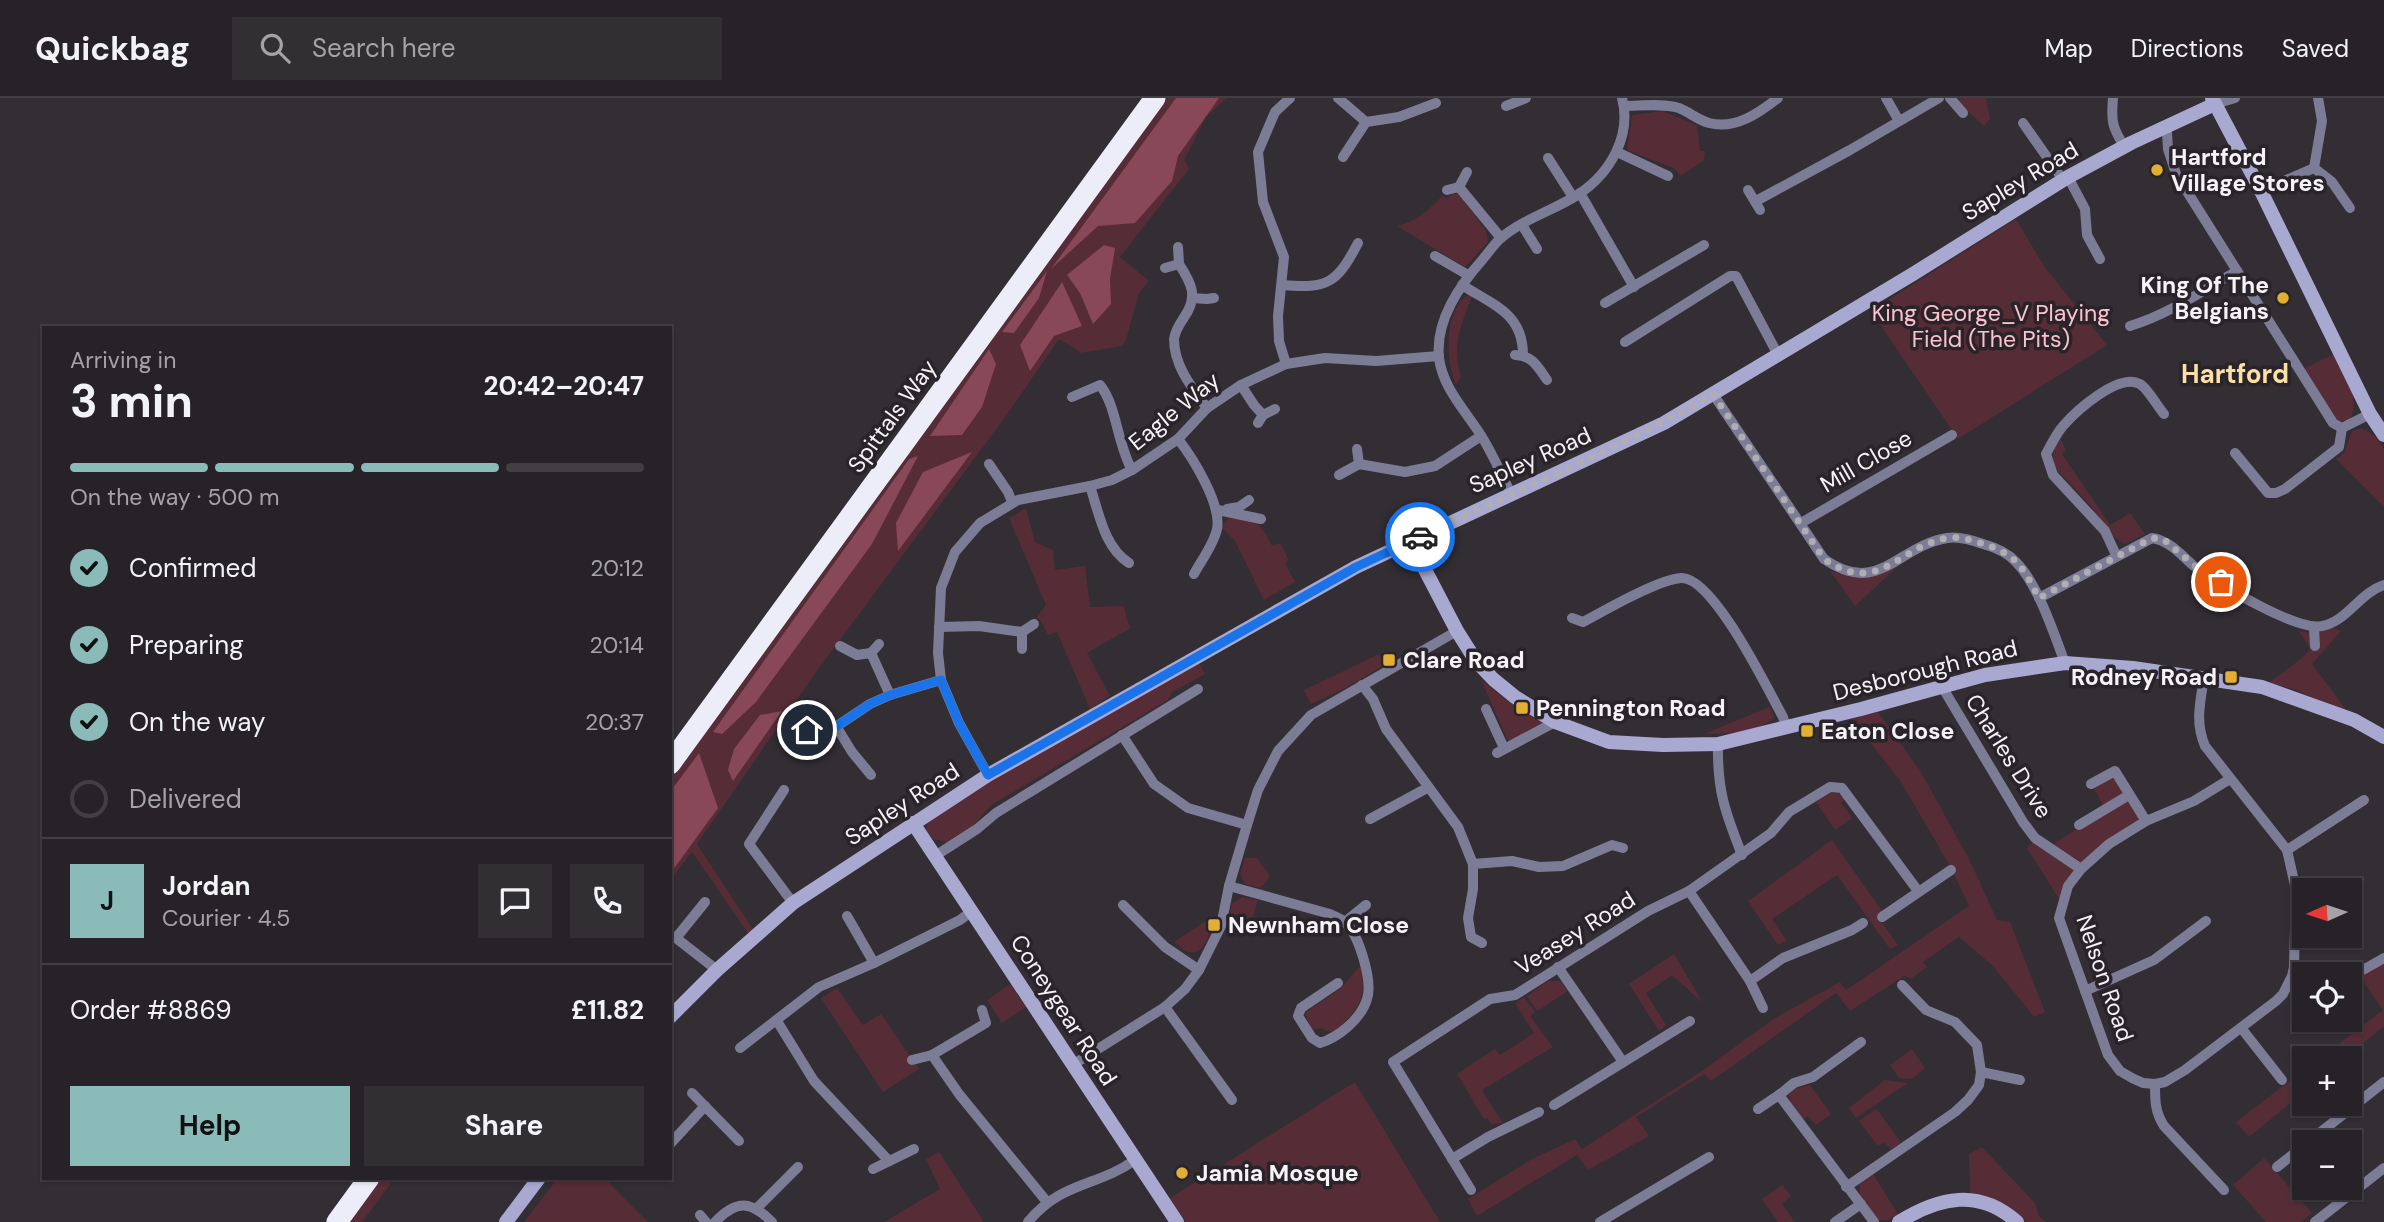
<!DOCTYPE html>
<meta charset="utf-8">
<style>
:root{--surface:#262227;--page:#322f33;--text:#f1f3f6;--muted:#a4a4a7;--line:#423f44;--accent:#8bbbb9}
body{margin:0;font-family:"DM Sans",sans-serif;background:var(--page);color:var(--text);height:100vh;display:flex;flex-direction:column;font-size:26px;white-space:nowrap}
*{box-sizing:border-box;margin:0}
p{font-size:23px;color:var(--muted)}
.icon{flex:none;width:38px;height:38px;fill:none;stroke:currentColor;stroke-width:2;stroke-linecap:round;stroke-linejoin:round}
.map{position:relative;flex:1;overflow:hidden}
.side{position:absolute;left:42px;top:228px;width:630px;height:854px;display:flex;flex-direction:column;background:var(--surface);border-radius:0px;box-shadow:0 2px 5px #0004,0 0 0 2px var(--line)}
.side>*{flex:none}
.needle{width:46px;rotate:267deg}
.fabs{position:absolute;left:2292px;top:780px;display:grid;gap:14px}
.fabs a{display:grid;place-items:center;width:70px;height:70px;border-radius:0px;background:var(--surface);box-shadow:0 2px 5px #0004,0 0 0 2px var(--line);font-size:35px}
.pin{position:absolute;display:grid;place-items:center;width:60px;height:60px;color:#fff;margin:-30px;border:4px solid #fff;border-radius:50%;box-shadow:0 2px 7px #0007}
.courier{position:absolute;display:grid;place-items:center;width:70px;height:70px;margin:-35px;border:5px solid #1a73e8;border-radius:50%;background:#fff;color:#222;box-shadow:0 2px 9px #0007}
.head em{font-style:normal;font-weight:700}
.head div{display:flex;flex-direction:column-reverse}
.head{display:flex;align-items:center;justify-content:space-between;height:119px;padding:0 28px}
h1{font-size:46px;font-weight:700;line-height:52px}
.bar{display:grid;grid-template-columns:repeat(4,1fr);gap:10px 7px;align-content:center;height:84px;padding:0 28px}
.bar i{height:9px;border-radius:5px;background:var(--line)}
.bar .on{background:var(--accent)}
.bar p{grid-column:span 4}
.line{display:flex;align-items:center;gap:18px;padding:0 28px;border-top:2px solid var(--line)}
.line div{flex:1}
.round{display:grid;place-items:center;flex:none;width:74px;height:74px;border-radius:0px;background:var(--page)}
ol{padding:0 28px;list-style:none}
li{display:flex;align-items:center;gap:21px;height:77px}
li p{margin-inline-start:auto}
li .icon{padding:7px;border-radius:50%;background:var(--accent);color:#111;stroke-width:4}
li:last-child{color:var(--muted)}
li i{width:38px;height:38px;border:4px solid var(--line);border-radius:50%}
.cta{display:flex;gap:14px;margin-top:auto;padding:14px 28px}
.cta a{flex:1;height:80px;border-radius:0px;background:var(--accent);color:#111;font-size:28px;font-weight:700;line-height:80px;text-align:center}
.cta a+a{background:var(--page);color:var(--text)}
header{display:flex;align-items:center;gap:42px;box-sizing:border-box;height:98px;padding:0 35px;background:var(--surface);border-bottom:2px solid var(--line)}
header strong{font-size:33px}
nav{display:flex;gap:38px;margin-inline-start:auto;font-size:24px}
.search{width:490px;height:63px;background:var(--page);display:flex;align-items:center;gap:18px;box-sizing:border-box;padding:0 24px;border-radius:0px;color:var(--muted);font-size:26px}
.map>svg:first-child{display:block}
</style>
<header>
<strong>Quickbag</strong>
<div class="search"><svg class="icon" aria-label="search" viewBox="0 0 24 24"><circle cx="10" cy="10" r="6"/><path d="M15 15l6 6"/></svg>Search here</div>
<nav><a>Map</a><a>Directions</a><a>Saved</a></nav>
</header>
<div class="map">
<svg width="2384" height="1124" viewBox="0 0 2384 1124">
<rect width="100%" height="100%" fill="#322e34"/>
<g fill="#562c36">
<polygon points="1167,0 1227,0 1206,19 1184,62 1189,71 1120,159 1149,183 1139,195 1126,242 1122,248 1081,255 1059,241 1006,318 814,577 697,746 753,831 748,835 692,754 670,782 670,680"/>
<polygon points="1959,0 1986,0 1990,21 1984,28 1961,7"/>
<polygon points="1662,13 1697,27 1700,53 1705,53 1704,62 1681,78 1675,71 1627,52 1632,17"/>
<path d="M1453,96H1459L1486,133L1488,144L1465,169L1397,128C1417,123 1428,113 1442,98L1447,100Z"/>
<polygon points="2016,121 2044,168 2107,247 1958,341 1871,213"/>
<path d="M1468,197L1472,198C1461,228 1451,247 1461,279L1456,286C1445,263 1444,212 1468,197Z"/>
<path d="M2334,256C2343,275 2363,302 2349,322L2340,323L2332,318L2303,271Z"/>
<polygon points="2362,330 2375,338 2384,351 2384,409 2336,361 2344,355 2352,333"/>
<polygon points="2061,342 2066,352 2062,356 2110,427 2130,415 2145,436 2125,446 2114,439 2089,406 2056,371 2052,360 2056,346"/>
<polygon points="1026,410 1035,444 1053,452 1055,472 1085,468 1090,509 1124,508 1127,522 1131,530 1087,555 1110,598 1090,611 1057,534 1048,537 1040,522 1036,520 1046,507 1009,420"/>
<path d="M1229,419C1257,425 1259,421 1272,448L1280,445L1289,462L1285,465L1295,484L1264,502L1235,443L1222,430Z"/>
<path d="M1906,461L1855,508L1830,473C1867,485 1874,480 1906,461Z"/>
<polygon points="2333,530 2341,533 2312,566 2349,615 2293,591 2269,585 2302,560 2310,551 2299,533 2311,535"/>
<polygon points="1379,556 1384,567 1342,592 1311,606 1304,592"/>
<polygon points="1199,565 1205,576 1172,594 1168,602 990,708 973,728 948,744 933,741 926,732 928,722 992,681"/>
<polygon points="1481,582 1515,608 1543,625 1509,645"/>
<path d="M1769,609L1772,612L1774,620C1759,635 1725,636 1704,636Z"/>
<polygon points="1878,614 1921,674 1970,763 1997,822 2010,824 2045,914 2034,919 1993,868 1959,839 1923,864 1927,869 1912,880 1904,878 1850,913 1836,895 1711,983 1704,976 1636,1019 1649,1038 1588,1072 1577,1057 1477,1118 1468,1101 1532,1061 1575,1041 1582,1051 1699,975 1775,920 1840,884 1846,892 1969,808 1950,768 1901,684 1852,621"/>
<polygon points="2115,674 2143,722 2081,767 2050,748 2106,713 2092,687"/>
<polygon points="1830,695 1838,695 1845,701 1841,705 1852,720 1835,732 1816,704"/>
<polygon points="1832,742 1882,813 1877,817 1898,847 1890,851 1837,777 1772,821 1787,843 1778,847 1748,803"/>
<polygon points="2035,742 2078,772 2061,804 2027,750"/>
<polygon points="1245,760 1257,760 1270,778 1261,790 1245,786 1240,776"/>
<polygon points="1242,799 1258,802 1253,819 1236,831 1227,829 1232,806"/>
<path d="M1213,818C1212,829 1206,858 1189,854C1184,853 1178,847 1174,844Z"/>
<polygon points="1674,856 1703,905 1672,877 1646,895 1666,927 1659,933 1629,886"/>
<polygon points="2384,864 2384,928 2344,961 2319,961 2383,912 2360,878"/>
<path d="M1361,867C1367,903 1359,910 1334,935L1319,930L1312,932L1305,915L1340,891Z"/>
<polygon points="1548,883 1560,883 1568,893 1537,913 1527,898"/>
<polygon points="1010,886 1026,909 1002,925 987,902"/>
<polygon points="837,890 863,927 881,916 919,971 883,994 821,900"/>
<polygon points="1524,899 1535,914 1530,918 1553,949 1482,992 1502,1024 1492,1027 1487,1020 1484,1021 1457,976 1495,951 1500,957 1534,935 1515,905"/>
<polygon points="1912,951 1925,970 1912,981 1899,980 1890,967"/>
<polygon points="2305,971 2305,993 2249,1039 2236,1024"/>
<polygon points="1885,982 1908,985 1856,1020 1849,1010"/>
<polygon points="1355,984 1440,1124 1186,1124 1170,1100"/>
<polygon points="1810,987 1831,1016 1816,1027 1808,1018 1803,1021 1790,1003 1789,996 1795,991"/>
<polygon points="1877,1011 1901,1045 1891,1051 1884,1044 1878,1048 1859,1023"/>
<polygon points="1982,1049 2035,1105 2039,1118 2046,1124 2027,1124 2005,1106 1970,1095 1969,1056"/>
<polygon points="939,1054 984,1124 884,1124 940,1091 926,1061"/>
<polygon points="2264,1060 2312,1115 2301,1124 2266,1124 2233,1087"/>
<polygon points="1873,1076 1898,1116 1889,1122 1878,1122 1860,1097 1859,1085"/>
<polygon points="381,1080 395,1080 362,1124 349,1124"/>
<polygon points="558,1080 604,1080 648,1124 524,1124"/>
<polygon points="1782,1087 1791,1098 1782,1106 1795,1124 1778,1124 1762,1101"/>
</g>
<g fill="#884858">
<polygon points="1176,0 1219,0 1178,58 1172,83 1135,125 1098,128 1051,171"/>
<polygon points="1104,147 1115,150 1110,181 1111,206 1093,226 1080,195 1067,177"/>
<polygon points="1047,173 1039,200 1014,235 1002,234"/>
<polygon points="1062,184 1082,228 1054,238 1030,273 1020,247"/>
<polygon points="989,251 996,266 982,309 962,337 930,338"/>
<polygon points="972,354 898,453 896,425 923,374"/>
<polygon points="918,358 872,446 756,604 722,636 713,634 909,361"/>
<polygon points="782,613 733,683 728,672 734,651 760,617"/>
<polygon points="699,655 718,710 670,776 670,694"/>
</g>
<g fill="none" stroke-linecap="round" stroke-linejoin="round">
<g stroke="#7d7c96" stroke-width="10">
<polyline points="1338,0 1366,24"/>
<polyline points="1886,0 1899,23"/>
<polyline points="1950,0 1963,15"/>
<path d="M2113,0C2111,23 2112,29 2124,48"/>
<polyline points="2215,6 2235,0"/>
<polyline points="1506,8 1526,0"/>
<path d="M1624,8C1641,8 1663,5 1679,10C1689,14 1698,22 1709,25C1735,32 1759,15 1778,0"/>
<polyline points="2023,25 2063,82"/>
<polyline points="2165,29 2167,35 2168,51 2176,76 2333,325 2342,330 2370,316"/>
<polyline points="1617,54 1668,78"/>
<polyline points="1343,59 1366,24 1399,19 1436,5"/>
<polyline points="1548,60 1573,99"/>
<polyline points="2314,70 2332,84 2350,110"/>
<polyline points="2068,79 2085,111 2087,137 2100,161"/>
<polyline points="1459,89 1467,74"/>
<polyline points="1447,92 1459,89 1501,140"/>
<polyline points="1748,92 1760,112"/>
<polyline points="2261,93 2314,70 2322,23 2318,0"/>
<polyline points="1580,95 1634,189"/>
<polyline points="1756,103 1850,52 1939,0"/>
<polyline points="1522,127 1537,151"/>
<polyline points="1435,158 1468,177"/>
<path d="M1179,166C1192,186 1199,199 1183,221C1179,227 1175,234 1174,241C1174,268 1192,290 1207,310"/>
<polyline points="1165,170 1179,166 1178,149"/>
<path d="M1283,187C1328,191 1337,185 1358,145"/>
<path d="M1462,187C1493,207 1523,215 1523,257"/>
<polyline points="1192,200 1207,201 1214,200"/>
<polyline points="1605,205 1704,147"/>
<path d="M2130,228C2169,216 2202,193 2237,173"/>
<polyline points="1625,244 1730,178 1736,178 1778,257"/>
<path d="M1515,257C1532,257 1538,269 1547,282"/>
<polyline points="1286,266 1279,243 1278,218 1284,159 1263,104 1258,54 1275,14 1290,0"/>
<polyline points="1241,287 1254,307 1263,317"/>
<path d="M1713,296L1824,461C1879,499 1897,448 1947,440C1958,438 1972,442 1983,446C1994,449 2008,455 2016,464C2038,486 2054,536 2065,565"/>
<path d="M1072,299L1100,287C1117,308 1117,346 1132,372"/>
<polyline points="1258,325 1263,317 1275,311"/>
<path d="M1178,341C1193,360 1222,407 1217,431C1214,446 1201,463 1194,476"/>
<polyline points="1357,351 1359,366"/>
<polyline points="2235,355 2268,395 2276,395 2285,391 2339,349 2342,330"/>
<polyline points="989,366 1008,394 1012,404"/>
<polyline points="1339,377 1359,366 1405,374 1435,368 1481,338"/>
<path d="M1090,388C1099,415 1104,449 1129,465"/>
<path d="M1511,396C1502,377 1493,357 1482,339C1466,313 1443,291 1439,260C1435,222 1460,187 1483,161C1489,154 1494,146 1501,140C1523,121 1555,112 1579,96C1610,75 1632,38 1622,0"/>
<polyline points="1227,411 1239,409 1249,402"/>
<polyline points="1218,412 1261,421"/>
<polyline points="1801,425 1952,337"/>
<path d="M2116,457L2105,433L2053,377L2046,356C2051,347 2056,336 2063,328C2076,313 2119,274 2140,286C2149,292 2157,308 2164,316"/>
<path d="M2039,500L2152,440C2172,443 2184,461 2200,473C2222,488 2299,534 2322,528C2348,523 2359,495 2384,487"/>
<path d="M1572,520L1583,524C1606,512 1657,482 1681,480C1713,478 1768,592 1783,619L1786,630"/>
<polyline points="939,529 979,528 1022,534"/>
<polyline points="2314,530 2315,548"/>
<polyline points="840,548 857,557 871,555 879,546"/>
<polyline points="1022,551 1022,534 1034,526"/>
<polyline points="871,555 890,597"/>
<path d="M2204,580C2200,605 2195,624 2205,648L2287,752L2296,792L2294,869L2292,878L2283,896L2276,903L2185,972L2165,984L2155,986L2143,985L2132,980L2120,973L2108,957L2059,820L2068,788L2081,771L2109,746L2146,723L2194,703L2230,681"/>
<polyline points="1362,587 1373,601 1386,631 1458,729 1473,766 1473,791 1468,820 1471,839 1482,845"/>
<polyline points="1941,587 2023,724 2035,740 2081,771"/>
<polyline points="1486,611 1504,650"/>
<polyline points="796,624 819,640 870,606 890,597 941,582"/>
<polyline points="836,628 852,654 871,677"/>
<polyline points="1122,637 1154,686 1188,710 1247,727"/>
<path d="M1718,646C1717,692 1725,714 1742,757"/>
<polyline points="1497,655 1555,624"/>
<polyline points="988,677 959,625 941,582 938,555 941,490 955,454 980,425 1018,402 1090,388 1112,382 1132,372 1178,341 1207,310 1241,287 1286,266 1325,260 1376,263 1439,258"/>
<polyline points="2091,686 2115,673 2146,723"/>
<polyline points="784,692 749,746 793,805"/>
<polyline points="1370,721 1427,690"/>
<polyline points="2079,727 2129,697"/>
<polyline points="2287,752 2364,702"/>
<polyline points="935,758 977,731 996,715 1198,591"/>
<polyline points="1473,766 1512,763 1539,769 1563,768 1612,747 1623,750"/>
<path d="M1229,788L1330,816C1334,818 1342,821 1345,824C1359,837 1373,883 1367,901C1361,921 1339,939 1320,945L1312,940L1298,918L1301,910L1338,885"/>
<polyline points="1689,793 1750,883 1763,910"/>
<polyline points="705,804 676,840 717,872"/>
<polyline points="1123,807 1165,849 1199,872"/>
<polyline points="847,818 874,865"/>
<polyline points="1882,819 1951,772"/>
<polyline points="1345,824 1366,807"/>
<polyline points="1558,869 1623,964"/>
<polyline points="2294,869 2326,877"/>
<polyline points="2347,877 2361,873 2384,860"/>
<polyline points="1750,883 1783,860 1852,832 1863,825"/>
<polyline points="2085,893 2154,862 2206,823"/>
<polyline points="1165,909 1232,1002"/>
<polyline points="777,923 814,983 889,1063"/>
<polyline points="2242,931 2282,982"/>
<polyline points="740,950 819,889 874,865 960,822 972,813"/>
<polyline points="932,957 959,996 1047,1104"/>
<polyline points="912,962 932,957 986,925 982,912"/>
<polyline points="1074,966 1165,909 1185,891 1199,872 1221,828 1229,788 1247,727 1258,692 1278,653 1311,617 1457,533"/>
<polyline points="1981,974 2020,982"/>
<path d="M2155,986C2155,1003 2155,1014 2164,1028L2224,1092"/>
<polyline points="692,995 739,1043"/>
<polyline points="1779,997 1794,985 1813,979 1861,944"/>
<polyline points="1554,1007 1690,923"/>
<polyline points="1758,1011 1779,997 1874,1124"/>
<polyline points="2307,1045 2384,984"/>
<polyline points="670,1046 705,1008"/>
<polyline points="1452,1061 1488,1039 1539,1014"/>
<polyline points="2277,1069 2305,1047"/>
<polyline points="873,1071 914,1051"/>
<polyline points="1846,1089 1955,1014 1968,1002 1979,987 1981,974 1977,947 1955,924 1926,912 1902,887"/>
<polyline points="1471,1092 1393,964 1490,901 1515,897 1648,813 1689,793 1771,735 1789,714 1830,689 1842,690 1918,793"/>
<polyline points="758,1109 798,1069"/>
<polyline points="700,1117 706,1124"/>
<path d="M715,1124C737,1101 751,1103 772,1124"/>
<path d="M1028,1124C1062,1083 1097,1089 1135,1062"/>
<polyline points="1600,1124 1709,1059"/>
<polyline points="1835,1124 1861,1106"/>
<polyline points="2315,1124 2384,1070"/>
</g>
<g stroke="#a9a8d1" stroke-width="14">
<polyline points="2212,0 2261,93 2370,316 2384,337"/>
<polyline points="1410,443 1457,533 1476,563 1493,581 1515,599 1555,624 1609,644 1663,647 1718,646 1861,611 1985,577 2065,565 2133,570 2262,589 2354,622 2384,639"/>
<polyline points="913,725 1177,1124"/>
<polyline points="670,919 717,872 793,805 988,677 1356,469 1664,325 1913,176 2068,79 2131,45 2215,6"/>
<polyline points="506,1124 539,1080"/>
<path d="M1899,1124C1939,1099 1979,1090 2017,1124"/>
</g>
<g stroke="#ededfa" stroke-width="21">
<polyline points="670,666 1155,0"/>
<polyline points="337,1124 369,1080"/>
</g>
</g>
<g fill="none" stroke-linecap="round" stroke-linejoin="round">
<path stroke="#b1aeb3" stroke-width="7" stroke-dasharray="0 12.6" d="M1420,439C1518,392 1619,351 1713,296L1824,461C1879,499 1897,449 1947,440C1958,438 1972,442 1983,446C1994,449 2008,455 2016,464C2026,473 2032,488 2039,500L2152,440L2163,441L2200,472L2221,484"/>
<polyline stroke="#1a73e8" stroke-width="9" points="807,632 819,640 870,606 890,597 941,582 959,625 988,677 1356,469 1420,439"/>
</g>
<g fill="#e2af34" stroke="#28242a" stroke-width="2.5">
<circle cx="2157" cy="72" r="7"/>
<circle cx="2283" cy="200" r="7"/>
<rect x="1382" y="555" width="14" height="14" rx="3.5"/>
<rect x="2224" y="572" width="14" height="14" rx="3.5"/>
<rect x="1515" y="603" width="14" height="14" rx="3.5"/>
<rect x="1800" y="626" width="14" height="14" rx="3.5"/>
<rect x="1207" y="820" width="14" height="14" rx="3.5"/>
<circle cx="1182" cy="1075" r="7"/>
</g>
<g text-anchor="middle" stroke-width="7" stroke-linejoin="round" paint-order="stroke">
<g font-size="23" font-weight="bold" fill="#f6f3f7" stroke="#28242a" text-anchor="start">
<text x="2171" y="67">Hartford<tspan x="2171" dy="26">Village Stores</tspan></text>
<text x="2269" y="195" text-anchor="end">King Of The<tspan x="2269" dy="26">Belgians</tspan></text>
<text x="1403" y="570">Clare Road</text>
<text x="2217" y="587" text-anchor="end">Rodney Road</text>
<text x="1536" y="618">Pennington Road</text>
<text x="1821" y="641">Eaton Close</text>
<text x="1228" y="835">Newnham Close</text>
<text x="1196" y="1083">Jamia Mosque</text>
</g>
<g font-size="23" fill="#f6f3f7" stroke="#28242a">
<text transform="translate(2020 83) rotate(-31)" y="8">Sapley Road</text>
<text transform="translate(1174 313) rotate(-39)" y="8">Eagle Way</text>
<text transform="translate(892 318) rotate(-54)" y="8">Spittals Way</text>
<text transform="translate(1530 362) rotate(-24)" y="8">Sapley Road</text>
<text transform="translate(1866 363) rotate(-30)" y="8">Mill Close</text>
<text transform="translate(1925 572) rotate(-14)" y="8">Desborough Road</text>
<text transform="translate(2009 658) rotate(58)" y="8">Charles Drive</text>
<text transform="translate(902 706) rotate(-33)" y="8">Sapley Road</text>
<text transform="translate(1575 835) rotate(-32)" y="8">Veasey Road</text>
<text transform="translate(2105 880) rotate(71)" y="8">Nelson Road</text>
<text transform="translate(1064 912) rotate(57)" y="8">Coneygear Road</text>
</g>
<g font-size="23" fill="#fdc1cd" stroke="#28242a">
<text x="1991" y="223">King George_V Playing<tspan x="1991" dy="26">Field (The Pits)</tspan></text>
</g>
<g font-size="26" font-weight="bold" fill="#fbdfa5" stroke="#28242a">
<text x="2235" y="285">Hartford</text>
</g>
</g>
</svg>
<div class="fabs">
<a><svg class="needle" viewBox="-14 -14 28 28"><path d="M0-13l5 13h-10z" fill="#e53935"/><path d="M0 13l5-13h-10z" fill="#a4a4a7"/></svg></a>
<a><svg class="icon" aria-label="locate" viewBox="0 0 24 24"><circle cx="12" cy="12" r="6"/><path d="M12 2v4M12 18v4M2 12h4M18 12h4"/></svg></a>
<a>+</a>
<a>−</a>
</div>
<div class="pin" style="left:2221px;top:484px;background:#ea580c"><svg class="icon" aria-label="bag" viewBox="0 0 24 24"><path d="M5 8h14l-1 12H6zM9 8a3 3 0 0 1 6 0"/></svg></div>
<div class="pin" style="left:807px;top:632px;background:#1f2937"><svg class="icon" aria-label="home" viewBox="0 0 24 24"><path d="M3 11l9-7 9 7M6 9v11h12V9"/></svg></div>
<div class="courier" style="left:1420px;top:439px"><svg class="icon" aria-label="car" viewBox="0 0 24 24"><path d="M5 17H2v-5l4-1 3-4h7l3 4 3 1v5h-3M9 17h6M6 11h13"/><circle cx="7" cy="17" r="2"/><circle cx="17" cy="17" r="2"/></svg></div>
<section class="side">
<div class="head"><div><h1>3 min</h1><p>Arriving in</p></div><em>20:42–20:47</em></div>
<div class="bar"><i class="on"></i><i class="on"></i><i class="on"></i><i></i><p>On the way · 500 m</p></div>
<ol>
<li><svg class="icon" aria-label="check" viewBox="0 0 24 24"><path d="M5 12l5 5 9-10"/></svg>Confirmed<p>20:12</p></li>
<li><svg class="icon" aria-label="check" viewBox="0 0 24 24"><path d="M5 12l5 5 9-10"/></svg>Preparing<p>20:14</p></li>
<li><svg class="icon" aria-label="check" viewBox="0 0 24 24"><path d="M5 12l5 5 9-10"/></svg>On the way<p>20:37</p></li>
<li><i></i>Delivered</li>
</ol>
<div class="line" style="height:126px"><b class="round" style="background:var(--accent);color:#111">J</b><div><b>Jordan</b><p>Courier · 4.5</p></div><a class="round"><svg class="icon" aria-label="chat" viewBox="0 0 24 24"><path d="M4 5h16v11H9l-5 4z"/></svg></a><a class="round"><svg class="icon" aria-label="phone" viewBox="0 0 24 24"><path d="M5 4h4l2 5-3 2q2 4 5 5l2-3 5 2v4C11 20 4 13 5 4z"/></svg></a></div>
<div class="line" style="height:91px"><div>Order #8869</div><b>£11.82</b></div>
<div class="cta"><a>Help</a><a>Share</a></div>
</section>
</div>
